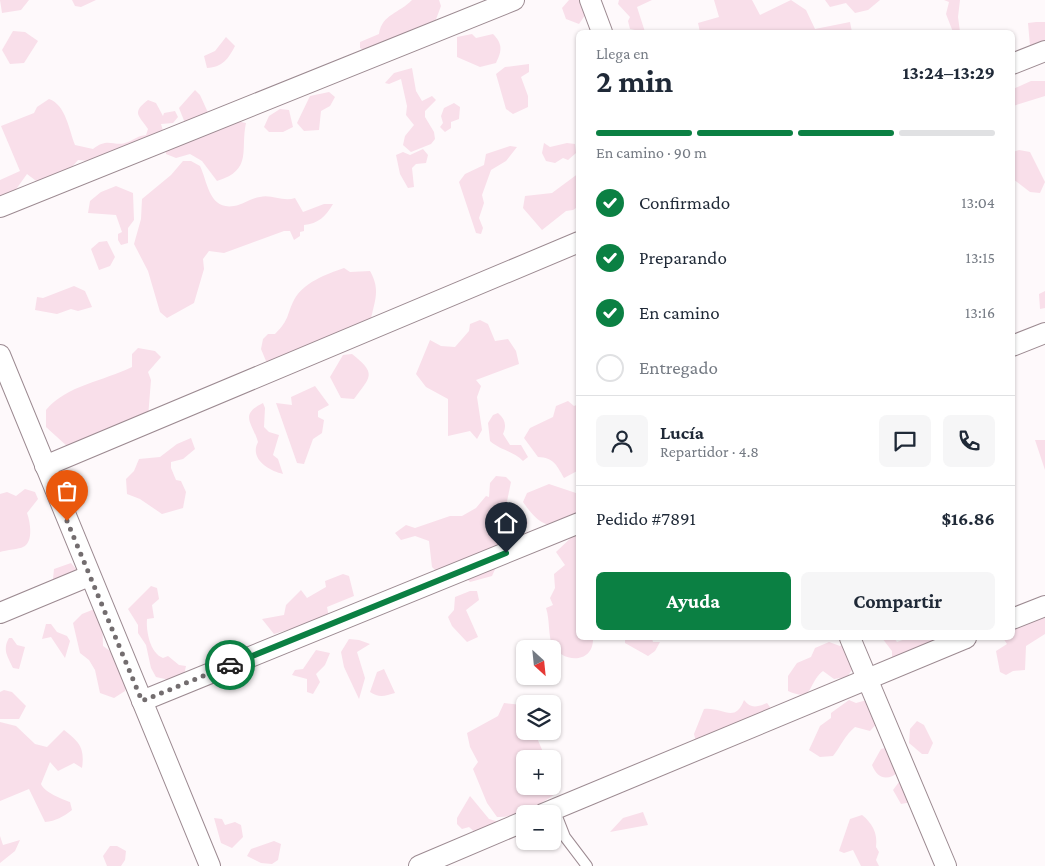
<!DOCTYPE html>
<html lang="es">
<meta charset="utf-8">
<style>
:root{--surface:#fff;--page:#f6f6f7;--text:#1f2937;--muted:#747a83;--line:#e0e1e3;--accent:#0b8043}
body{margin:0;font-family:"Crimson Pro",serif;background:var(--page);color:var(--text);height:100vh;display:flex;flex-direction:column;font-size:19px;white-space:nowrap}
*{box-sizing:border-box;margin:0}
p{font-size:16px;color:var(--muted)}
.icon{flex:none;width:28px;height:28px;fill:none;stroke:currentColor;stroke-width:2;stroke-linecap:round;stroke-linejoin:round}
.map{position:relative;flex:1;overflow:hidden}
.drawer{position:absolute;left:576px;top:30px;width:439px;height:610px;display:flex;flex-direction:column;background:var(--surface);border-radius:8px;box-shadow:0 1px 4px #0004}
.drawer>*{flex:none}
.needle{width:32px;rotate:153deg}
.tools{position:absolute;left:516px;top:640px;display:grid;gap:10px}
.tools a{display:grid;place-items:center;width:45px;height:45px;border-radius:8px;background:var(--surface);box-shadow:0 1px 4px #0004;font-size:25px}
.pin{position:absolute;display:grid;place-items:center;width:42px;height:42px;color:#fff;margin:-51px -21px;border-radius:50% 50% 50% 0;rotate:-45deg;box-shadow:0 0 5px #0007}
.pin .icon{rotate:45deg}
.courier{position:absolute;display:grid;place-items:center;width:50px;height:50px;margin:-25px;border:4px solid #0b8043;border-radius:50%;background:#fff;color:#222;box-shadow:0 1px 6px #0007}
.summary em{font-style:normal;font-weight:700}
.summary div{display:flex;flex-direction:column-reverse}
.summary{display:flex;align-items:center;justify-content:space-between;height:85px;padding:0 20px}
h1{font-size:32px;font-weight:700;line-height:38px}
.bar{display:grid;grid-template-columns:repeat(4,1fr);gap:8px 5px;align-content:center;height:60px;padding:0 20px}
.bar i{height:6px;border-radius:4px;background:var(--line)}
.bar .current{background:var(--accent)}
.bar p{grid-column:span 4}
.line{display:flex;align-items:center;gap:12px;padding:0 20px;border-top:1px solid var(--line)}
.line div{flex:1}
.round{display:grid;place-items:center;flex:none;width:52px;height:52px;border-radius:8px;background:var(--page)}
ol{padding:0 20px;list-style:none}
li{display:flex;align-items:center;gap:15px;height:55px}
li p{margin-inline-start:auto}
li .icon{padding:5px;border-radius:50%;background:var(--accent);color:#fff;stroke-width:4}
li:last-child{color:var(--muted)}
li i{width:28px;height:28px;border:2px solid var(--line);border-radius:50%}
.action{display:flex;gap:10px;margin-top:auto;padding:10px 20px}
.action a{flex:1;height:58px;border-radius:8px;background:var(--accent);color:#fff;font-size:20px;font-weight:700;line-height:58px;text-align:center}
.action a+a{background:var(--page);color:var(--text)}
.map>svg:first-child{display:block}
</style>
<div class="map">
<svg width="1045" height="866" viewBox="0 0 1045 866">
<rect width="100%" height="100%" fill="#fef9fb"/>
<g fill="#f9dfea">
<polygon points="0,0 29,0 21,10 2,13"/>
<polygon points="72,0 96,0 81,7 75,6"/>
<path d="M412,0H439L441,6L435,22L372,54L360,48V42L379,34C382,14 400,13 412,0Z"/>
<polygon points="569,0 588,0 590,8 579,24 566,19 562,8"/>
<polygon points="619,0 652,0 637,7 645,32 630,29 628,21 630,17 618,4"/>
<polygon points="714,0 752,0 760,15 791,0 806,10 815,29 850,22 852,32 700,32 698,23 719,17"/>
<polygon points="825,0 880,0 868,10 855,13 846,3 830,7"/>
<polygon points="944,0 960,0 958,17 960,32 953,32 946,14 949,2"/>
<polygon points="1036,22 1045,22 1045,42 1030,46 1028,23"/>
<polygon points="13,31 25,32 38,41 24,63 10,64 2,50"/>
<path d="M472,34L476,38L493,34C503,44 502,51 496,63L480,67L457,57V37Z"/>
<path d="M226,37L235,46C228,59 223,67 207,68L204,56L215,51Z"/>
<polygon points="529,64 529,72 521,77 528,96 528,107 513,114 506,109 496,74 505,67"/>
<polygon points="412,68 416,91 422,101 432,96 436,100 425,111 425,117 434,132 435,139 431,144 411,152 403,145 405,136 414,125 406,115 407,106 401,79 389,84 385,83 394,73"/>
<polygon points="1031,81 1045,81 1045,96 1013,106 1013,89"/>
<polygon points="195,90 200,95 210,117 185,123 179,108"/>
<polygon points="329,92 335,97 330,106 321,111 319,130 304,131 297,123 310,96"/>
<path d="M49,99C66,105 69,130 75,145L93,149C109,136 114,148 128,142C135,139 138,136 146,135L148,129C139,115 131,113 148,100L156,103L163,116L164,113L175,111L178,117L173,123L161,124L164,134L100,162L78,160L64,176L39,183L27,174L9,199L0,202V180L20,171L1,126L34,113L37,107Z"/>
<polygon points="454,103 460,107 459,119 451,122 451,128 445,132 440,127 443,123 441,116 444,108"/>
<polygon points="280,109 289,110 293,127 283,132 269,132 264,127 269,116"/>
<path d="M232,120L246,123C240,150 253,170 217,181L202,161L190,154L176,158L166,154V151Z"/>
<polygon points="544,143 550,147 567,143 575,144 576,153 568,160 563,158 555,163 546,161 542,153"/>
<polygon points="510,146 517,147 506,161 491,170 482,195 484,203 479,218 483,228 481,234 476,233 459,182 465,174 484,165 486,154"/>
<polygon points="423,149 428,155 426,163 416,164 412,168 414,187 408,188 400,174 396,155 403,152 410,155"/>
<polygon points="1019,150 1030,152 1045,182 1040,193 1030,192 1013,179 1013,152"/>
<path d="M183,161H191L200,166C208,183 209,210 234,206C243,205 251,198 260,197C271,194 283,202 295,198L303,212L324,204H333C326,216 318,224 304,225V231L300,232V236L294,240L290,231H284L224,253L209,251L203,259L204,269L194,303L167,318L160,312L148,271L134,244L141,219L142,199L171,175Z"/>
<polygon points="579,173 579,206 573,210 566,211 542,230 523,208 525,196 552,193"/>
<polygon points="116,186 133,193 134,220 128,228 128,243 121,245 118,240 118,234 122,232 116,215 88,213 90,201 101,192"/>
<polygon points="107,241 115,257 110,266 99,270 91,249 99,242"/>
<path d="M344,268L350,272L370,271C382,292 373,303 370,325C335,328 307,350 276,366L266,361L261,349L263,339L268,334H275C290,319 286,316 294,300C303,283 326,274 344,268Z"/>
<polygon points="74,286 85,291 92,307 78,311 71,309 57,314 35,310 37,297 43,298"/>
<polygon points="1045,291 1045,308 1040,309 1039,294"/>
<polygon points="480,320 488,324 495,341 508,339 516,351 519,364 476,380 481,386 477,397 482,430 477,439 470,431 448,436 448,399 426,387 416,374 430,340 441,346 455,347 469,331 470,324"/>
<path d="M138,348L155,351L161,357L148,372L151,380L147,430L78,456L46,427V410C67,385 104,381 132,367V354Z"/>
<path d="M352,354C377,374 371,376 354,399L341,398L330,377L343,355Z"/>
<polygon points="315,386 329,405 318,411 318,417 324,420 322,433 313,439 304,464 297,463 276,403 292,405 291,397"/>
<path d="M568,401L574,406L579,404V470L564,478C556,464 554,458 538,457L524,438L530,428L553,417L556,406Z"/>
<path d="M263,403L265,408L264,427L269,432L279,435L273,455L278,459L283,474C269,471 249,459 258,442C252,422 239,415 263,403Z"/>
<path d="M498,413C505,419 507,425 503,434L510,445H521L528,457L523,461C513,451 500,450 490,441L488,423L493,415Z"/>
<polygon points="191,438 195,449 183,459 171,462 171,468 176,480 181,481 186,492 183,508 162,514 140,499 127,494 126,479 134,471 139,459 160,457 177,444"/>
<polygon points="1035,440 1045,440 1045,470"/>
<polygon points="496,476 506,477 511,482 505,511 508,518 513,518 518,514 524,513 528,523 521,531 521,539 504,550 492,576 470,582 457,570 440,575 432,567 429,541 415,536 401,540 395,533 406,525 415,528 450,516 462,516 476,508 486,496 489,497 490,483"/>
<path d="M549,484L579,494V527C549,527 541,528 523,502L527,493Z"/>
<path d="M25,489L35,492L38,499L27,513C30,521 34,542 23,547C20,549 6,550 0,552V494L7,492L16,496Z"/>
<path d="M575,534H579V638H593C594,665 561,663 552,644C548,635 550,620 546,608L553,605L550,598L555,588L554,574L565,565L556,552Z"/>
<polygon points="71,563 76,569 76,575 44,586 53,579 54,569"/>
<polygon points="343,574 349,576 354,596 327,607 329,618 303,630 294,628 274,634 262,619 284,615 286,605 301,590 307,598 326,587 325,581"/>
<path d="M151,586L157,588L159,599L152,605L154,618L147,619C146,631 150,653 163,658L168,656L179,665L186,666L184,675L174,681L156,677L151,668L146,645L138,633V625L128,609Z"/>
<polygon points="470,591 477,591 479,600 466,610 478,637 467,642 452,626 448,617 454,610 455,597"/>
<polygon points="92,610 102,611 103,646 127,663 129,674 125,691 114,698 100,693 95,670 89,660 80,653 73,623 82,614"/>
<polygon points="1045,616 1045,634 1026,646 1025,670 1013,671 1006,675 1000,672 996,651 1007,644 1003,638 1012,638 1013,623"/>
<polygon points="46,624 51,624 57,632 67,636 70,641 65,658 51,637 42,639"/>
<path d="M9,638H12L17,645L25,647L19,669L13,668C8,657 2,650 9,638Z"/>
<polygon points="625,638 652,638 653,642 660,642 655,651 648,656 625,643"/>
<polygon points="882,638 894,638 897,642 908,638 955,638 892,660 892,651"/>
<polygon points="349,639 359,640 370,644 357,652 365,678 359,699 344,667 341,652"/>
<path d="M855,640L862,656L847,677L834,679L823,671C807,683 815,703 788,691V676L797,663L811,657L815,648L829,642L840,646Z"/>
<polygon points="316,650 330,653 325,665 316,674 320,682 313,694 307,692 307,679 292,675 295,670 303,669"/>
<path d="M384,669L395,693C385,696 379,698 370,692L377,672Z"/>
<polygon points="4,690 12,692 26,706 19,719 0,719 0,692"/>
<path d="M744,700C751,709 757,707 767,703L770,707L763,728L696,742L694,734L704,709C723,707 735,724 744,700Z"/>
<path d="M849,700L856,703L867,700L878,722L870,731L855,727C845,735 841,746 833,756L820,757L809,750L820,726L831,718V713Z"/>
<path d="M504,703L522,705L525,711V731H534L546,759H525V786H552L553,774L560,791C542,803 519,818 497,817L487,803L473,769L478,762L470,747L467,733L498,716Z"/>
<polygon points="917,721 924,725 933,743 928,754 922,754 909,743 910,729"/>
<path d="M0,722L16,726L35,744L47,747L64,730C79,742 85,747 82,768L74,763L58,771L50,762L41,784C45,793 62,799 70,802L72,810C63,817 56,821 45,822L29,789L0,801Z"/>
<path d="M885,748L894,749L900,771C888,781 878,780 872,765L881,749Z"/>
<polygon points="902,778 917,801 901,804 893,790"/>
<polygon points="470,796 489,819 499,822 485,841 469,827 462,829 457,824 457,818"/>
<polygon points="643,812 648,825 610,832 623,818"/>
<path d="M862,815C872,823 878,833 876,847L879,852L876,860L879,866H861L853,850L844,853L839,851L850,819Z"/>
<polygon points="214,818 222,819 225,825 235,822 241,825 243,837 232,848 221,843"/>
<polygon points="0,836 3,845 20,840 15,851 0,863"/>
<polygon points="274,841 281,844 278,860 272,864 261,863 247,856 251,849"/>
<polygon points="110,846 117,846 126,851 125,860 121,866 107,866 103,856"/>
</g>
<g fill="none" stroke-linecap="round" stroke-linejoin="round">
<g stroke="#9c8a91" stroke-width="12">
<polyline id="lane" points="554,809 565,837 587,866"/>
</g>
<g stroke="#9c8a91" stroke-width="22">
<g id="street">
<polyline points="590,0 602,32"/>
<polyline points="1012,64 1045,51"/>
<polyline points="0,207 514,0"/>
<polyline points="1012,346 1045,333"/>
<polyline points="0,355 210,866"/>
<polyline points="45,466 579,242"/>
<polyline points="0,613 89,576"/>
<polyline points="1012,619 1045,606"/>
<polyline points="850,638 946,866"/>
<polyline points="142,701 579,523"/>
<polyline points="543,814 966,638"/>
<polyline points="419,866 525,821"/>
</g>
</g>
<use href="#lane" stroke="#fff" stroke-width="10"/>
<use href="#street" stroke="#fff" stroke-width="20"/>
</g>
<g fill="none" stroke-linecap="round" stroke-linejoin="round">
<polyline stroke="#736d6f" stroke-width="5" stroke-dasharray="0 9" points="67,521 142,701 230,665"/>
<polyline stroke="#0b8043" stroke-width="6" points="230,665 506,553"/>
</g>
</svg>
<div class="tools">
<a><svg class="needle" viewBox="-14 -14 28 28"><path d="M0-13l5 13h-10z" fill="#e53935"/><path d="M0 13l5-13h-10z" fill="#747a83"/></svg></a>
<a><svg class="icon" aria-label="layers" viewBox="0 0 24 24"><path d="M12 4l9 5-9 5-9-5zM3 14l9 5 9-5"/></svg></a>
<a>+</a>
<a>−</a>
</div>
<div class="pin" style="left:67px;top:521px;background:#ea580c"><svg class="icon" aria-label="bag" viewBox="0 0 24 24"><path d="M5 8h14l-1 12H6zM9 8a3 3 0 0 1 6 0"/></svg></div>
<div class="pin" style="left:506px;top:553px;background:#1f2937"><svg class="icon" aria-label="home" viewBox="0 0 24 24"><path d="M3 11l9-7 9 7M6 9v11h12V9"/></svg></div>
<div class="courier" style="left:230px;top:665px"><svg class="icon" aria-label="car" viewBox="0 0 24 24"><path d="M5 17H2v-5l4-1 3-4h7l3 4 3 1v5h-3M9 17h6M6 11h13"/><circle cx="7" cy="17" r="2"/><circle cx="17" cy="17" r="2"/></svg></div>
<section class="drawer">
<div class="summary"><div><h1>2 min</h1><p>Llega en</p></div><em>13:24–13:29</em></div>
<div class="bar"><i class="current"></i><i class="current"></i><i class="current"></i><i></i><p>En camino · 90 m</p></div>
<ol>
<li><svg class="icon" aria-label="check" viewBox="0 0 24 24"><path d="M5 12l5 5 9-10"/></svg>Confirmado<p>13:04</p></li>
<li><svg class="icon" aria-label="check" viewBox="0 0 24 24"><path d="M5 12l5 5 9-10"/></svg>Preparando<p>13:15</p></li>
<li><svg class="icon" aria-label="check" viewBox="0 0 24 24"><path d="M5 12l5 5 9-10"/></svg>En camino<p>13:16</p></li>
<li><i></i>Entregado</li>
</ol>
<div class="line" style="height:90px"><a class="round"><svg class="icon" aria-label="person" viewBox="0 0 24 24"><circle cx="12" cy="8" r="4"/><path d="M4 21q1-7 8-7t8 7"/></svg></a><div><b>Lucía</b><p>Repartidor · 4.8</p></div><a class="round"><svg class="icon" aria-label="chat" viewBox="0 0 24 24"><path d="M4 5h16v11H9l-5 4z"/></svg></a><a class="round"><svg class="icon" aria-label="phone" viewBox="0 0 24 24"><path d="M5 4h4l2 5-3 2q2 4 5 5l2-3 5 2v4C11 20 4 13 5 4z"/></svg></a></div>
<div class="line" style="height:65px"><div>Pedido #7891</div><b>$16.86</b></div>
<div class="action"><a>Ayuda</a><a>Compartir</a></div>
</section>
</div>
